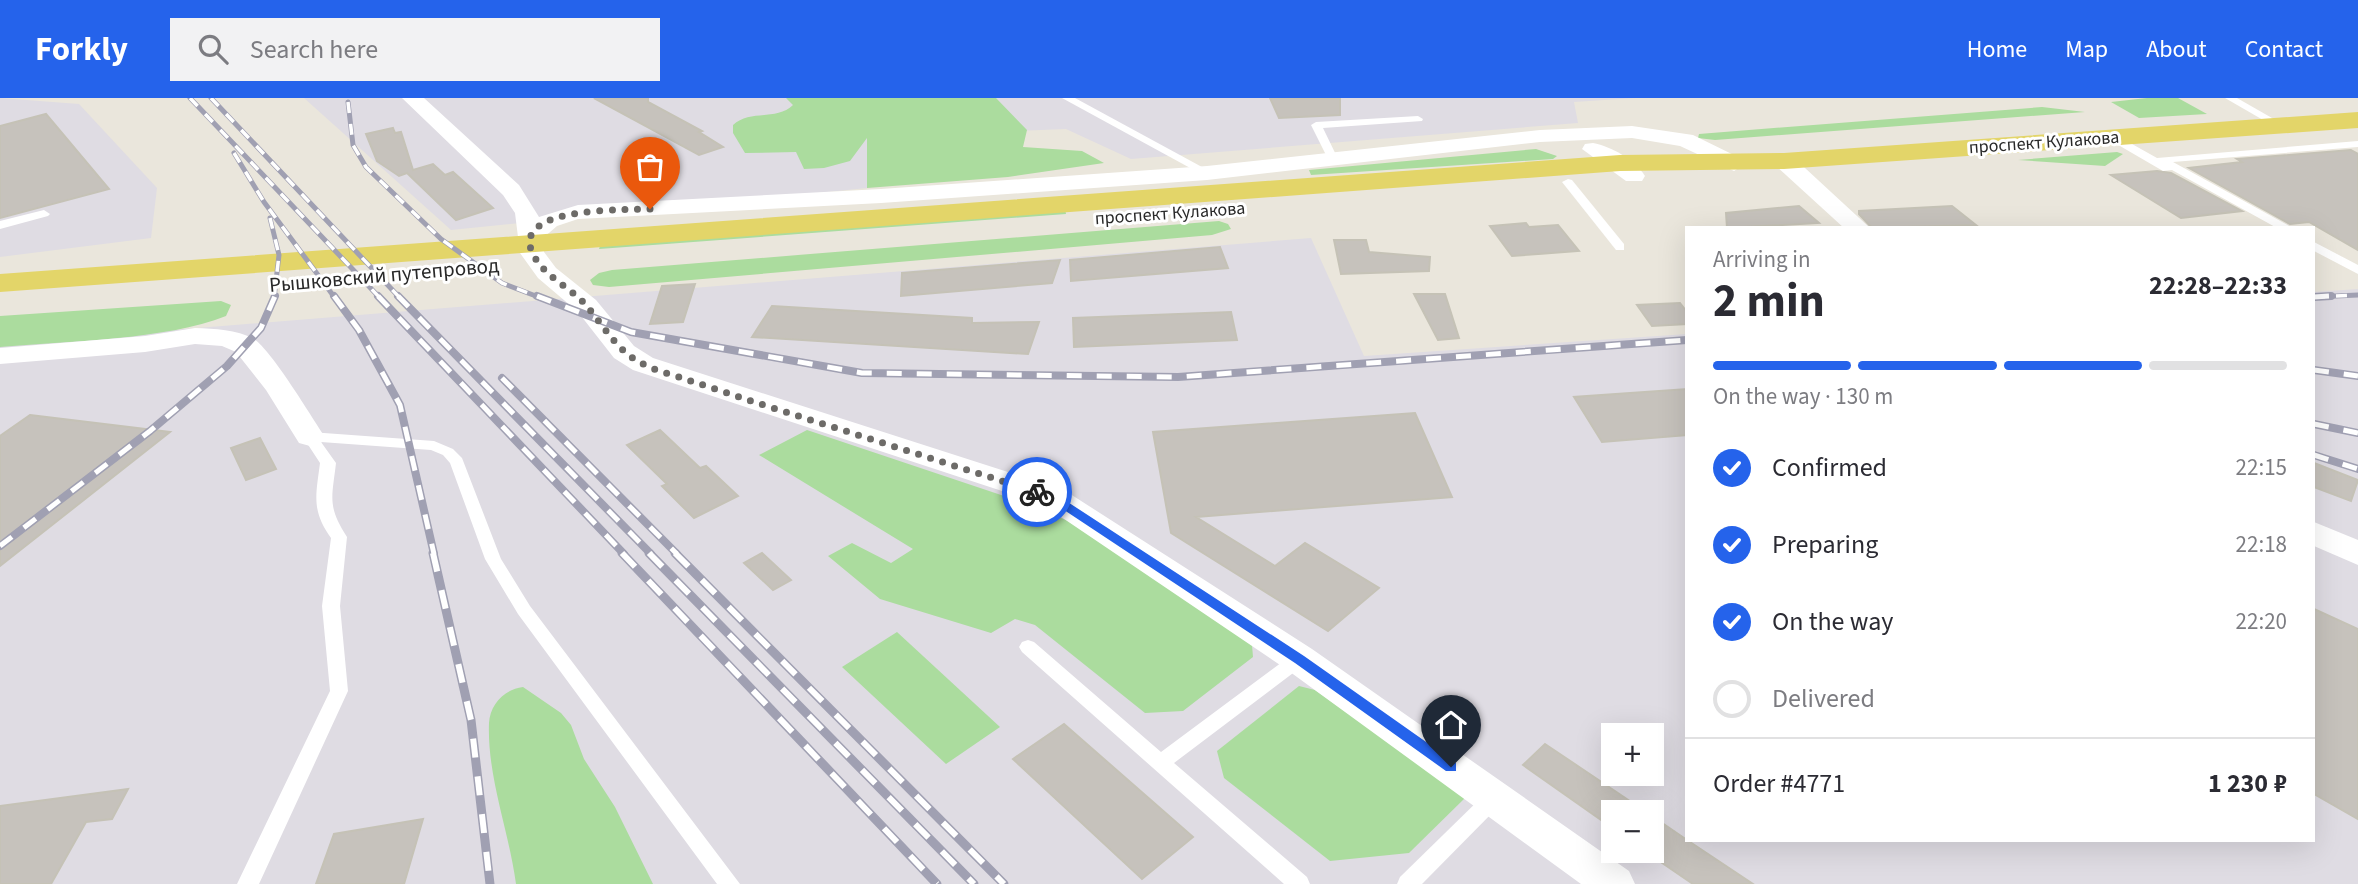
<!DOCTYPE html>
<meta charset="utf-8">
<style>
:root{--surface:#fff;--page:#f2f2f3;--text:#2b2b33;--muted:#7c7c81;--line:#e1e1e2;--accent:#2563eb}
body{margin:0;font-family:"Source Sans 3",sans-serif;background:var(--page);color:var(--text);height:100vh;display:flex;flex-direction:column;font-size:26px;white-space:nowrap}
*{box-sizing:border-box;margin:0}
p{font-size:23px;color:var(--muted)}
.icon{flex:none;width:38px;height:38px;fill:none;stroke:currentColor;stroke-width:2;stroke-linecap:round;stroke-linejoin:round}
.map{position:relative;flex:1;overflow:hidden}
.side{position:absolute;left:1685px;top:128px;width:630px;height:616px;display:flex;flex-direction:column;background:var(--surface);border-radius:0px;box-shadow:0 7px 28px #0002}
.side>*{flex:none}
.fabs{position:absolute;left:1601px;top:625px;display:grid;gap:14px}
.fabs a{display:grid;place-items:center;width:63px;height:63px;border-radius:0px;background:var(--surface);box-shadow:0 7px 28px #0002;font-size:35px}
.pin{position:absolute;display:grid;place-items:center;width:60px;height:60px;color:#fff;margin:-72px -30px;border-radius:50% 50% 50% 0;rotate:-45deg;box-shadow:0 0 7px #0007}
.pin .icon{rotate:45deg}
.courier{position:absolute;display:grid;place-items:center;width:70px;height:70px;margin:-35px;border:5px solid #2563eb;border-radius:50%;background:#fff;color:#222;box-shadow:0 2px 9px #0007}
.headline em{font-style:normal;font-weight:700}
.headline div{display:flex;flex-direction:column-reverse}
.headline{display:flex;align-items:center;justify-content:space-between;height:119px;padding:0 28px}
h1{font-size:46px;font-weight:700;line-height:52px}
.bar{display:grid;grid-template-columns:repeat(4,1fr);gap:10px 7px;align-content:center;height:84px;padding:0 28px}
.bar i{height:9px;border-radius:5px;background:var(--line)}
.bar .selected{background:var(--accent)}
.bar p{grid-column:span 4}
.line{display:flex;align-items:center;gap:18px;padding:0 28px;border-top:2px solid var(--line)}
.line div{flex:1}
ol{padding:0 28px;list-style:none}
li{display:flex;align-items:center;gap:21px;height:77px}
li p{margin-inline-start:auto}
li .icon{padding:7px;border-radius:50%;background:var(--accent);color:#fff;stroke-width:4}
li:last-child{color:var(--muted)}
li i{width:38px;height:38px;border:4px solid var(--line);border-radius:50%}
header{display:flex;align-items:center;gap:42px;box-sizing:border-box;height:98px;padding:0 35px;background:var(--accent);color:#fff}
header strong{font-size:33px}
nav{display:flex;gap:38px;margin-inline-start:auto;font-size:24px}
.search{width:490px;height:63px;background:var(--page);display:flex;align-items:center;gap:18px;box-sizing:border-box;padding:0 24px;border-radius:0px;color:var(--muted);font-size:26px}
.map>svg:first-child{display:block}
</style>
<header>
<strong>Forkly</strong>
<div class="search"><svg class="icon" aria-label="search" viewBox="0 0 24 24"><circle cx="10" cy="10" r="6"/><path d="M15 15l6 6"/></svg>Search here</div>
<nav><a>Home</a><a>Map</a><a>About</a><a>Contact</a></nav>
</header>
<div class="map">
<svg width="2358" height="786" viewBox="0 0 2358 786">
<rect width="100%" height="100%" fill="#eae6dc"/>
<g fill="#dfdce3" fill-rule="evenodd">
<polygon points="0,0 79,6 157,90 151,140 0,159"/>
<polygon points="304,0 1635,0 1574,4 1578,25 1131,61 1066,31 868,39 867,90 451,132"/>
<path d="M1311,140L1364,258L1687,236V742H2314V194L2358,191V786H0V246ZM1614,637H1652V676H1614ZM1614,714H1652V752H1614Z"/>
</g>
<g fill="#abdc9e">
<path d="M786,0H996L1027,32L1023,49L1082,53L1104,65L1008,79L867,90V40L850,63L824,70L804,71L796,54L745,55L733,35V27C750,11 777,23 793,7Z"/>
<polygon points="2147,0 2178,0 2207,16 2139,20 2111,4"/>
<polygon points="2042,9 2085,14 1715,42 1698,40 1699,36"/>
<polygon points="1536,51 1557,58 1553,61 1311,77 1309,72"/>
<polygon points="2117,54 2123,56 2105,68 2018,62"/>
<polygon points="1065,111 1066,116 599,151 601,145"/>
<polygon points="1219,123 1228,126 1231,131 1212,137 609,189 593,187 590,182 599,175 612,172"/>
<path d="M221,203L231,207L226,218C166,242 66,243 0,249V218Z"/>
<polygon points="807,332 1013,401 1071,424 1252,547 1253,559 1183,613 1145,615 1035,527 1015,521 991,535 880,501 828,458 852,445 891,465 913,451 759,357"/>
<polygon points="897,534 1000,629 946,666 842,569"/>
<polygon points="1299,588 1315,592 1466,699 1409,755 1330,763 1224,680 1217,653"/>
<path d="M523,589L561,615L571,627L584,661L615,709L653,786H516C509,733 487,679 489,625C490,606 505,591 523,589Z"/>
</g>
<g fill="#c6c2bc" stroke="#c5c2b6" stroke-width="2">
<polygon points="594,0 648,0 648,4 702,33 699,34 723,49 699,57"/>
<polygon points="1270,0 1340,0 1340,17 1279,20"/>
<polygon points="46,16 109,91 0,120 0,28"/>
<polygon points="393,30 395,35 401,34 413,72 433,66 445,77 453,74 493,110 456,122 407,75 399,78 377,63 366,36"/>
<polygon points="2351,52 2358,56 2358,152 2309,124 2290,126 2189,70 2242,64 2237,61"/>
<polygon points="2157,73 2171,75 2242,113 2181,120 2111,77"/>
<polygon points="1799,108 1819,125 1727,130 1726,115"/>
<polygon points="1952,108 1976,127 1872,130 1859,116 1859,113"/>
<polygon points="1526,125 1529,129 1558,127 1579,153 1512,158 1490,128"/>
<polygon points="1334,142 1366,142 1369,154 1430,159 1429,173 1341,176"/>
<polygon points="1220,149 1228,170 1071,183 1070,162"/>
<polygon points="1060,162 1052,185 901,198 902,175"/>
<polygon points="695,186 683,224 650,226 662,188"/>
<polygon points="1414,196 1445,196 1459,240 1438,242"/>
<polygon points="1680,205 1687,214 1687,226 1652,228 1637,207"/>
<polygon points="772,208 972,220 972,225 1039,224 1028,256 752,239"/>
<polygon points="1231,214 1237,242 1074,249 1073,220"/>
<polygon points="1687,291 1687,337 1602,344 1574,299"/>
<polygon points="1415,315 1452,399 1196,419 1275,468 1305,445 1379,490 1328,533 1171,435 1153,334"/>
<polygon points="30,317 170,334 0,468 0,338"/>
<polygon points="660,332 700,370 706,368 738,398 694,420 662,388 667,386 627,347"/>
<polygon points="260,340 276,371 246,382 231,350"/>
<polygon points="2314,365 2358,382 2351,403 2314,389"/>
<polygon points="762,455 791,482 773,492 744,465"/>
<polygon points="2314,511 2358,531 2358,721 2314,696"/>
<polygon points="1064,626 1193,739 1142,781 1013,661"/>
<polygon points="1545,646 1646,714 1614,714 1614,731 1523,667"/>
<polygon points="128,691 112,721 86,724 51,786 0,786 0,708"/>
<polygon points="1652,718 1687,742 1753,786 1693,786 1652,758"/>
<polygon points="423,721 404,786 316,786 334,736"/>
</g>
<g fill="none" stroke-linecap="round" stroke-linejoin="round">
<g fill="#fff" fill-rule="evenodd">
<polygon points="1062,0 1075,0 1213,75 1203,77"/>
<polygon points="2225,0 2237,0 2286,28 2277,30"/>
<polygon points="1418,18 1423,21 1422,23 1323,30 1339,63 1334,66 1329,63 1311,27 1316,24"/>
<polygon points="2108,37 2116,37 2157,60 2358,43 2358,49 2173,64 2293,130 2277,130 2172,72 2163,73 2108,41"/>
<polygon points="1568,81 1572,82 1624,146 1624,152 1616,152 1562,84"/>
<polygon points="44,112 50,116 48,118 0,131 0,123"/>
<polygon points="2314,144 2358,167 2358,176 2314,153"/>
<path d="M310,334L434,343L453,351L462,360L501,461L530,508L740,786H717L518,516L485,461L450,365L443,357L431,352L321,344L336,365C332,400 327,408 347,439L340,508L348,593L259,786H237L330,593L322,508L331,440C311,412 316,397 320,365L303,339Z"/>
<polygon points="1028,542 1034,544 1161,654 1293,556 1299,554 1305,556 1308,561 1305,566 1174,665 1307,779 1310,786 1284,786 1022,554 1019,549 1022,544"/>
<polygon points="1494,692 1501,694 1504,700 1501,706 1422,786 1397,786 1400,779 1487,694"/>
</g>
<g fill="#fff" fill-rule="evenodd">
<polygon points="402,0 424,0 519,87 539,119 578,107 881,91 1207,68 1540,32 1632,28 1693,37 1742,61 1745,66 1734,73 1680,48 1632,40 1540,44 1207,82 881,105 578,121 557,128 542,141 544,154 556,170 596,202 634,248 653,260 1064,392 1312,551 1629,773 1635,786 1581,786 1286,571 1042,406 633,272 614,260 578,214 538,180 520,155 515,115 503,97"/>
<path d="M1593,45C1612,49 1634,61 1645,78L1642,83H1626L1582,51L1585,46Z"/>
<polygon points="1784,56 1792,58 1870,130 1844,130 1776,68 1773,63"/>
<path d="M195,230C215,231 236,231 254,241C272,253 311,318 325,339L321,345L310,348L299,345L266,292L236,254L222,248L195,246L145,254L0,266V250L145,238Z"/>
<polygon points="2314,424 2358,442 2358,467 2314,448"/>
</g>
<polygon fill="#e3d569" fill-rule="evenodd" points="2358,14 2358,30 1784,71 1620,73 0,194 0,176 1620,57 1784,55"/>
<g stroke="#a0a0b2" stroke-width="5">
<g id="rail-far2">
<polyline points="190,0 380,200"/>
<polyline points="211,0 400,200"/>
<polyline points="348,4 353,47 366,69 441,141 502,185 541,200"/>
<polyline points="234,55 264,104 335,200"/>
<polyline points="270,120 279,157 274,200"/>
<polyline points="2314,199 2358,197"/>
</g>
</g>
<g stroke="#a0a0b2" stroke-width="8">
<g id="rail-far1">
<polyline points="334,198 359,232 400,307 434,456"/>
<polyline points="378,198 624,456"/>
<polyline points="398,198 651,456"/>
<polyline points="537,198 631,234 862,275 1178,279 1687,242"/>
<polyline points="2314,199 2331,198"/>
<polyline points="2314,272 2358,278"/>
<polyline points="502,280 677,456"/>
<polyline points="2314,326 2358,335"/>
<polyline points="2314,357 2358,371"/>
<polyline points="0,448 150,333 227,268 261,230 275,198"/>
</g>
</g>
<g stroke="#a0a0b2" stroke-width="9">
<g id="rail">
<polyline points="433,455 471,622 490,786"/>
<polyline points="622,455 937,786"/>
<polyline points="649,455 974,786"/>
<polyline points="675,455 1004,786"/>
</g>
</g>
<use href="#rail-far2" stroke="#fff" stroke-width="3.5" stroke-dasharray="11" stroke-linecap="butt"/>
<use href="#rail-far1" stroke="#fff" stroke-width="5" stroke-dasharray="15" stroke-linecap="butt"/>
<use href="#rail" stroke="#fff" stroke-width="6" stroke-dasharray="19" stroke-linecap="butt"/>
</g>
<polygon fill="#2563eb" points="1037,390 1057,397 1304,558 1456,665 1456,673 1446,673 1295,565 1049,402 1033,397 1033,392"/>
<g fill="none" stroke-linecap="round" stroke-linejoin="round">
<path stroke="#6d6b68" stroke-width="7" stroke-dasharray="0 12.6" d="M650,111C628,112 512,108 532,154C542,176 564,186 581,202C602,223 614,252 643,266C656,273 673,277 688,282C718,292 748,302 779,312C865,339 951,367 1037,394"/>
</g>
<g text-anchor="middle" stroke-width="6" stroke-linejoin="round" paint-order="stroke">
<g font-size="18" fill="#292929" stroke="#fff">
<text transform="translate(2044 44) rotate(-4)" y="6">проспект Кулакова</text>
<text transform="translate(1170 115) rotate(-4)" y="6">проспект Кулакова</text>
</g>
<g font-size="21" fill="#292929" stroke="#fff">
<text transform="translate(384 177) rotate(-5)" y="7">Рышковский путепровод</text>
</g>
</g>
</svg>
<div class="fabs">
<a>+</a>
<a>−</a>
</div>
<div class="pin" style="left:650px;top:111px;background:#ea580c"><svg class="icon" aria-label="bag" viewBox="0 0 24 24"><path d="M5 8h14l-1 12H6zM9 8a3 3 0 0 1 6 0"/></svg></div>
<div class="pin" style="left:1451px;top:669px;background:#1f2937"><svg class="icon" aria-label="home" viewBox="0 0 24 24"><path d="M3 11l9-7 9 7M6 9v11h12V9"/></svg></div>
<div class="courier" style="left:1037px;top:394px"><svg class="icon" aria-label="bike" viewBox="0 0 24 24"><circle cx="6" cy="16" r="4"/><circle cx="18" cy="16" r="4"/><path d="M6 16l4-8h5l3 8M10 8l3 8H6M13 5h3"/></svg></div>
<section class="side">
<div class="headline"><div><h1>2 min</h1><p>Arriving in</p></div><em>22:28–22:33</em></div>
<div class="bar"><i class="selected"></i><i class="selected"></i><i class="selected"></i><i></i><p>On the way · 130 m</p></div>
<ol>
<li><svg class="icon" aria-label="check" viewBox="0 0 24 24"><path d="M5 12l5 5 9-10"/></svg>Confirmed<p>22:15</p></li>
<li><svg class="icon" aria-label="check" viewBox="0 0 24 24"><path d="M5 12l5 5 9-10"/></svg>Preparing<p>22:18</p></li>
<li><svg class="icon" aria-label="check" viewBox="0 0 24 24"><path d="M5 12l5 5 9-10"/></svg>On the way<p>22:20</p></li>
<li><i></i>Delivered</li>
</ol>
<div class="line" style="height:91px"><div>Order #4771</div><b>1 230 ₽</b></div>
</section>
</div>
